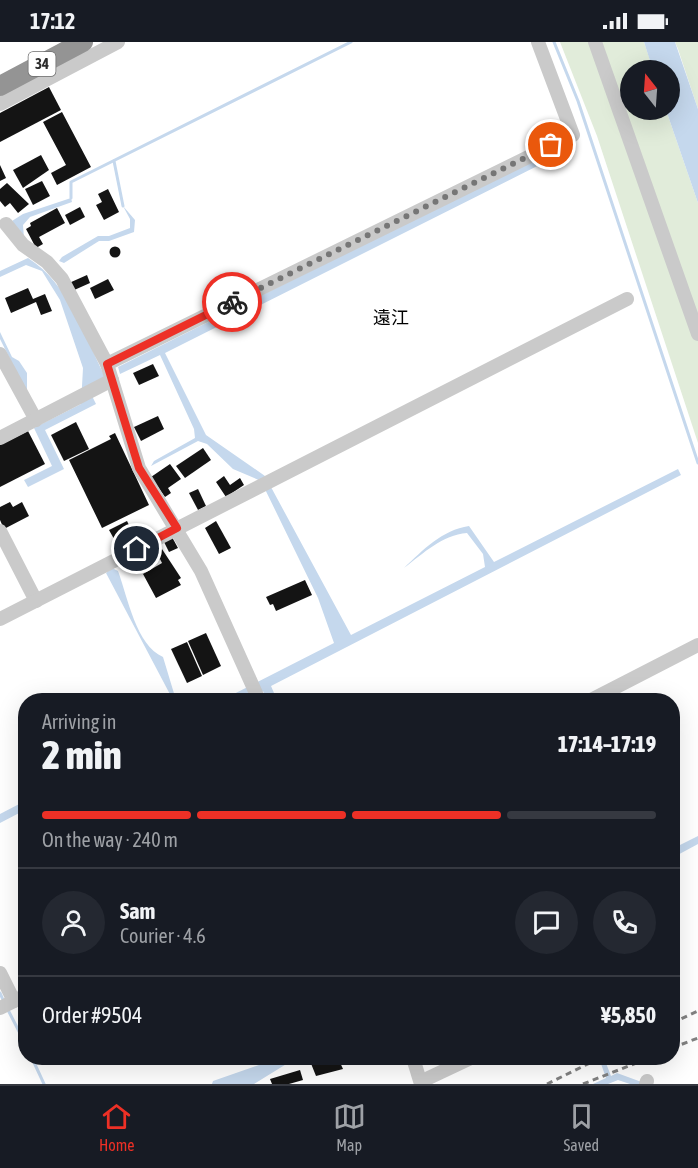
<!DOCTYPE html>
<meta charset="utf-8">
<style>
:root{--surface:#171b24;--page:#242831;--text:#f1f3f6;--muted:#9ea1a6;--line:#363941;--accent:#ed3026}
body{margin:0;font-family:"Asap Condensed","Noto Sans JP",sans-serif;background:var(--page);color:var(--text);height:100vh;display:flex;flex-direction:column;font-size:22px;white-space:nowrap}
*{box-sizing:border-box;margin:0}
p{font-size:20px;color:var(--muted)}
.icon{flex:none;width:33px;height:33px;fill:none;stroke:currentColor;stroke-width:2;stroke-linecap:round;stroke-linejoin:round}
.map{position:relative;flex:1;overflow:hidden}
.sheet{position:absolute;left:18px;top:651px;width:662px;height:372px;display:flex;flex-direction:column;background:var(--surface);border-radius:24px;box-shadow:0 6px 24px #0002}
.sheet>*{flex:none}
.needle{width:39px;rotate:343deg}
.controls{position:absolute;left:620px;top:18px;display:grid;gap:12px}
.controls a{display:grid;place-items:center;width:60px;height:60px;border-radius:50%;background:var(--surface);box-shadow:0 6px 24px #0002;font-size:30px}
.pin{position:absolute;display:grid;place-items:center;width:51px;height:51px;color:#fff;margin:-26px;border:3px solid #fff;border-radius:50%;box-shadow:0 2px 6px #0007}
.courier{position:absolute;display:grid;place-items:center;width:60px;height:60px;margin:-30px;border:4px solid #ed3026;border-radius:50%;background:#fff;color:#222;box-shadow:0 2px 8px #0007}
.head em{font-style:normal;font-weight:800}
.head div{display:flex;flex-direction:column-reverse}
.head{display:flex;align-items:center;justify-content:space-between;height:102px;padding:0 24px}
h1{font-size:39px;font-weight:800;line-height:45px}
.bar{display:grid;grid-template-columns:repeat(4,1fr);gap:9px 6px;align-content:center;height:72px;padding:0 24px}
.bar i{height:8px;border-radius:4px;background:var(--line)}
.bar .on{background:var(--accent)}
.bar p{grid-column:span 4}
.line{display:flex;align-items:center;gap:15px;padding:0 24px;border-top:2px solid var(--line)}
.line div{flex:1}
.round{display:grid;place-items:center;flex:none;width:63px;height:63px;border-radius:32px;background:var(--page)}
.status{display:flex;justify-content:space-between;align-items:center;height:42px;padding:0 30px;background:var(--surface);direction:ltr}
.status svg{height:16px;fill:currentColor}
.menu{display:flex;justify-content:space-around;align-items:center;height:84px;border-top:2px solid var(--line);background:var(--surface);font-size:16px;color:var(--muted)}
.menu a{display:grid;justify-items:center;gap:3px}
.menu .on{color:var(--accent)}
.map>svg:first-child{display:block}
</style>
<div class="status"><b>17:12</b><svg viewBox="0 0 49 12"><path d="M0 12V9h3v3zM5 12V6h3v6zM10 12V3h3v9zM15 12V0h3v12zM26 1h20v11H26zM47 4h2v5h-2z"/></svg></div>
<div class="map">
<svg width="698" height="1042" viewBox="0 0 698 1042">
<rect width="100%" height="100%" fill="#fff"/>
<g fill="#e1ecda">
<polygon points="560,0 644,0 653,27 630,28 630,68 666,68 698,161 698,401 597,94"/>
<polygon points="675,0 698,0 698,67 678,7"/>
</g>
<g fill="#c5d8ed">
<polygon points="644,0 675,0 698,67 698,161 666,68 669,68 669,28 653,28"/>
<path d="M567,101L571,107L165,311L206,393L265,434L351,593L485,525L483,512L467,491C442,493 424,511 404,526C423,508 442,488 469,484L494,520L678,427L681,433L271,644L277,658H267L263,649L245,658H222L334,601L318,556L261,439L233,427L207,402L198,399L151,424L154,419L195,396L194,387L160,313L120,332L118,325Z"/>
<polygon points="71,156 72,160 30,175 23,183 24,196 12,179 23,172"/>
<polygon points="123,164 135,178 134,190 109,199 99,199 64,221 59,219 62,215 98,194 109,194 130,186 130,177"/>
<path d="M28,216C69,242 84,293 105,335L92,354L96,362L45,388L64,427L28,445L24,438L52,424L34,386L81,362L83,326L60,258L42,229L26,223L0,235V229Z"/>
<polygon points="0,290 12,315 19,319 27,331 27,351 0,297"/>
<path d="M112,526L118,529C128,556 136,603 163,615L176,658H173L106,531Z"/>
<polygon points="25,759 25,768 0,781 0,772"/>
<polygon points="698,794 698,802 672,816 672,807"/>
<polygon points="279,1016 302,1016 288,1021 254,1042 212,1042 213,1039"/>
<polygon points="599,1016 604,1016 611,1034 617,1031 647,1042 630,1042 618,1038 608,1042 593,1042 606,1036"/>
</g>
<g fill="none" stroke-linecap="round" stroke-linejoin="round">
<g stroke="#c5d8ed" stroke-width="3">
<polyline points="554,0 578,59 698,421"/>
<polyline points="114,119 123,164"/>
<polyline points="71,156 71,140 351,0"/>
<polyline points="0,951 4,960"/>
<polyline points="7,966 26,1003"/>
<polyline points="32,1016 44,1042"/>
</g>
</g>
<g fill="#141414">
<polygon points="49,45 61,68 0,100 0,71"/>
<polygon points="62,70 91,125 57,143 51,131 66,123 43,80"/>
<polygon points="41,113 49,128 23,146 13,128"/>
<polygon points="0,123 6,136 0,139"/>
<polygon points="42,139 50,154 33,163 25,147"/>
<polygon points="7,141 29,162 18,171 10,161 5,165 0,159 0,147"/>
<polygon points="108,147 119,170 104,178 96,163 102,160 98,152"/>
<polygon points="80,165 85,175 70,183 65,173"/>
<polygon points="57,166 65,181 39,195 43,202 36,206 26,187 31,184 30,181"/>
<circle cx="115" cy="210" r="5.5"/>
<polygon points="87,233 90,241 72,249 69,241"/>
<polygon points="108,237 114,248 95,257 90,246"/>
<polygon points="28,246 33,257 45,252 52,269 41,273 36,260 11,271 5,256"/>
<polygon points="153,322 159,334 139,343 133,331"/>
<polygon points="158,374 164,387 141,399 134,385"/>
<polygon points="76,380 89,407 64,419 51,393"/>
<polygon points="28,389 45,422 0,445 0,403"/>
<polygon points="115,391 149,463 102,486 69,418 111,397 109,394"/>
<polygon points="203,406 211,418 185,436 176,424"/>
<polygon points="170,422 181,437 168,446 171,451 165,455 151,435"/>
<polygon points="224,434 230,443 240,436 244,443 226,455 216,440"/>
<polygon points="198,447 206,464 198,468 189,451"/>
<polygon points="10,460 13,465 22,460 29,474 4,487 0,478 0,465"/>
<polygon points="127,479 135,496 118,504 109,488"/>
<polygon points="216,479 231,506 219,512 205,486"/>
<polygon points="172,495 178,506 169,510 164,500"/>
<polygon points="160,504 181,536 178,538 181,543 156,556 143,532 162,521 160,517 145,525 140,515"/>
<polygon points="305,538 312,553 276,569 273,562 270,563 266,555"/>
<polygon points="206,591 221,624 203,633 188,599"/>
<polygon points="187,600 202,634 187,641 171,607"/>
<polygon points="319,1016 338,1016 343,1027 316,1034 310,1019"/>
<polygon points="300,1028 303,1038 289,1042 272,1042 270,1037"/>
</g>
<g fill="none" stroke-linecap="round" stroke-linejoin="round">
<g stroke="#cacaca" stroke-width="14">
<polyline points="595,0 698,292"/>
<polyline points="0,62 118,0"/>
<polyline points="6,182 23,203 47,220 62,237 107,322 139,426 201,529 259,658"/>
<polyline points="0,312 36,378"/>
<polyline points="107,322 573,93 538,0"/>
<polyline points="0,396 112,338"/>
<polyline points="0,489 36,559"/>
<polyline points="0,577 627,257"/>
<polyline points="591,658 698,603"/>
<polyline points="0,931 14,959"/>
<polyline points="0,966 26,953"/>
<polyline points="413,1016 421,1042"/>
<polyline points="422,1039 471,1016"/>
<polyline points="646,1042 647,1039"/>
</g>
<polyline stroke="#949494" stroke-width="20" points="0,44 83,0"/>
<g stroke="#828282" stroke-width="3" stroke-dasharray="6 4.5" stroke-linecap="butt">
<polyline points="672,981 698,969"/>
<polyline points="672,1006 698,996"/>
<polyline points="547,1042 600,1016"/>
<polyline points="583,1042 649,1016"/>
</g>
</g>
<g fill="none" stroke-linecap="round" stroke-linejoin="round">
<polyline stroke="#767676" stroke-width="6" stroke-dasharray="0 10.8" points="232,260 551,103"/>
<polyline stroke="#ed3026" stroke-width="8" points="137,507 177,486 139,426 107,322 232,260"/>
</g>
<g text-anchor="middle" stroke-width="6" stroke-linejoin="round" paint-order="stroke">
<rect fill="#fff" stroke="#6c6c6c" stroke-width="1.5" x="28.5" y="10" width="27" height="24" rx="4.5"/>
<g font-size="15" font-weight="bold" fill="#2d2d2d">
<text x="42" y="27">34</text>
</g>
<g font-size="18" fill="#000" stroke="#fff">
<text x="391" y="282">遠江</text>
</g>
</g>
</svg>
<div class="controls">
<a><svg class="needle" viewBox="-14 -14 28 28"><path d="M0-13l5 13h-10z" fill="#e53935"/><path d="M0 13l5-13h-10z" fill="#9ea1a6"/></svg></a>
</div>
<div class="pin" style="left:551px;top:103px;background:#ea580c"><svg class="icon" aria-label="bag" viewBox="0 0 24 24"><path d="M5 8h14l-1 12H6zM9 8a3 3 0 0 1 6 0"/></svg></div>
<div class="pin" style="left:137px;top:507px;background:#1f2937"><svg class="icon" aria-label="home" viewBox="0 0 24 24"><path d="M3 11l9-7 9 7M6 9v11h12V9"/></svg></div>
<div class="courier" style="left:232px;top:260px"><svg class="icon" aria-label="bike" viewBox="0 0 24 24"><circle cx="6" cy="16" r="4"/><circle cx="18" cy="16" r="4"/><path d="M6 16l4-8h5l3 8M10 8l3 8H6M13 5h3"/></svg></div>
<section class="sheet">
<div class="head"><div><h1>2 min</h1><p>Arriving in</p></div><em>17:14–17:19</em></div>
<div class="bar"><i class="on"></i><i class="on"></i><i class="on"></i><i></i><p>On the way · 240 m</p></div>
<div class="line" style="height:108px"><a class="round"><svg class="icon" aria-label="person" viewBox="0 0 24 24"><circle cx="12" cy="8" r="4"/><path d="M4 21q1-7 8-7t8 7"/></svg></a><div><b>Sam</b><p>Courier · 4.6</p></div><a class="round"><svg class="icon" aria-label="chat" viewBox="0 0 24 24"><path d="M4 5h16v11H9l-5 4z"/></svg></a><a class="round"><svg class="icon" aria-label="phone" viewBox="0 0 24 24"><path d="M5 4h4l2 5-3 2q2 4 5 5l2-3 5 2v4C11 20 4 13 5 4z"/></svg></a></div>
<div class="line" style="height:78px"><div>Order #9504</div><b>¥5,850</b></div>
</section>
</div>
<nav class="menu">
<a class="on"><svg class="icon" aria-label="home" viewBox="0 0 24 24"><path d="M3 11l9-7 9 7M6 9v11h12V9"/></svg>Home</a>
<a><svg class="icon" aria-label="map" viewBox="0 0 24 24"><path d="M3 6l6-2 6 2 6-2v14l-6 2-6-2-6 2zM9 4v14M15 6v14"/></svg>Map</a>
<a><svg class="icon" aria-label="saved" viewBox="0 0 24 24"><path d="M7 4h10v16l-5-4-5 4z"/></svg>Saved</a>
</nav>
